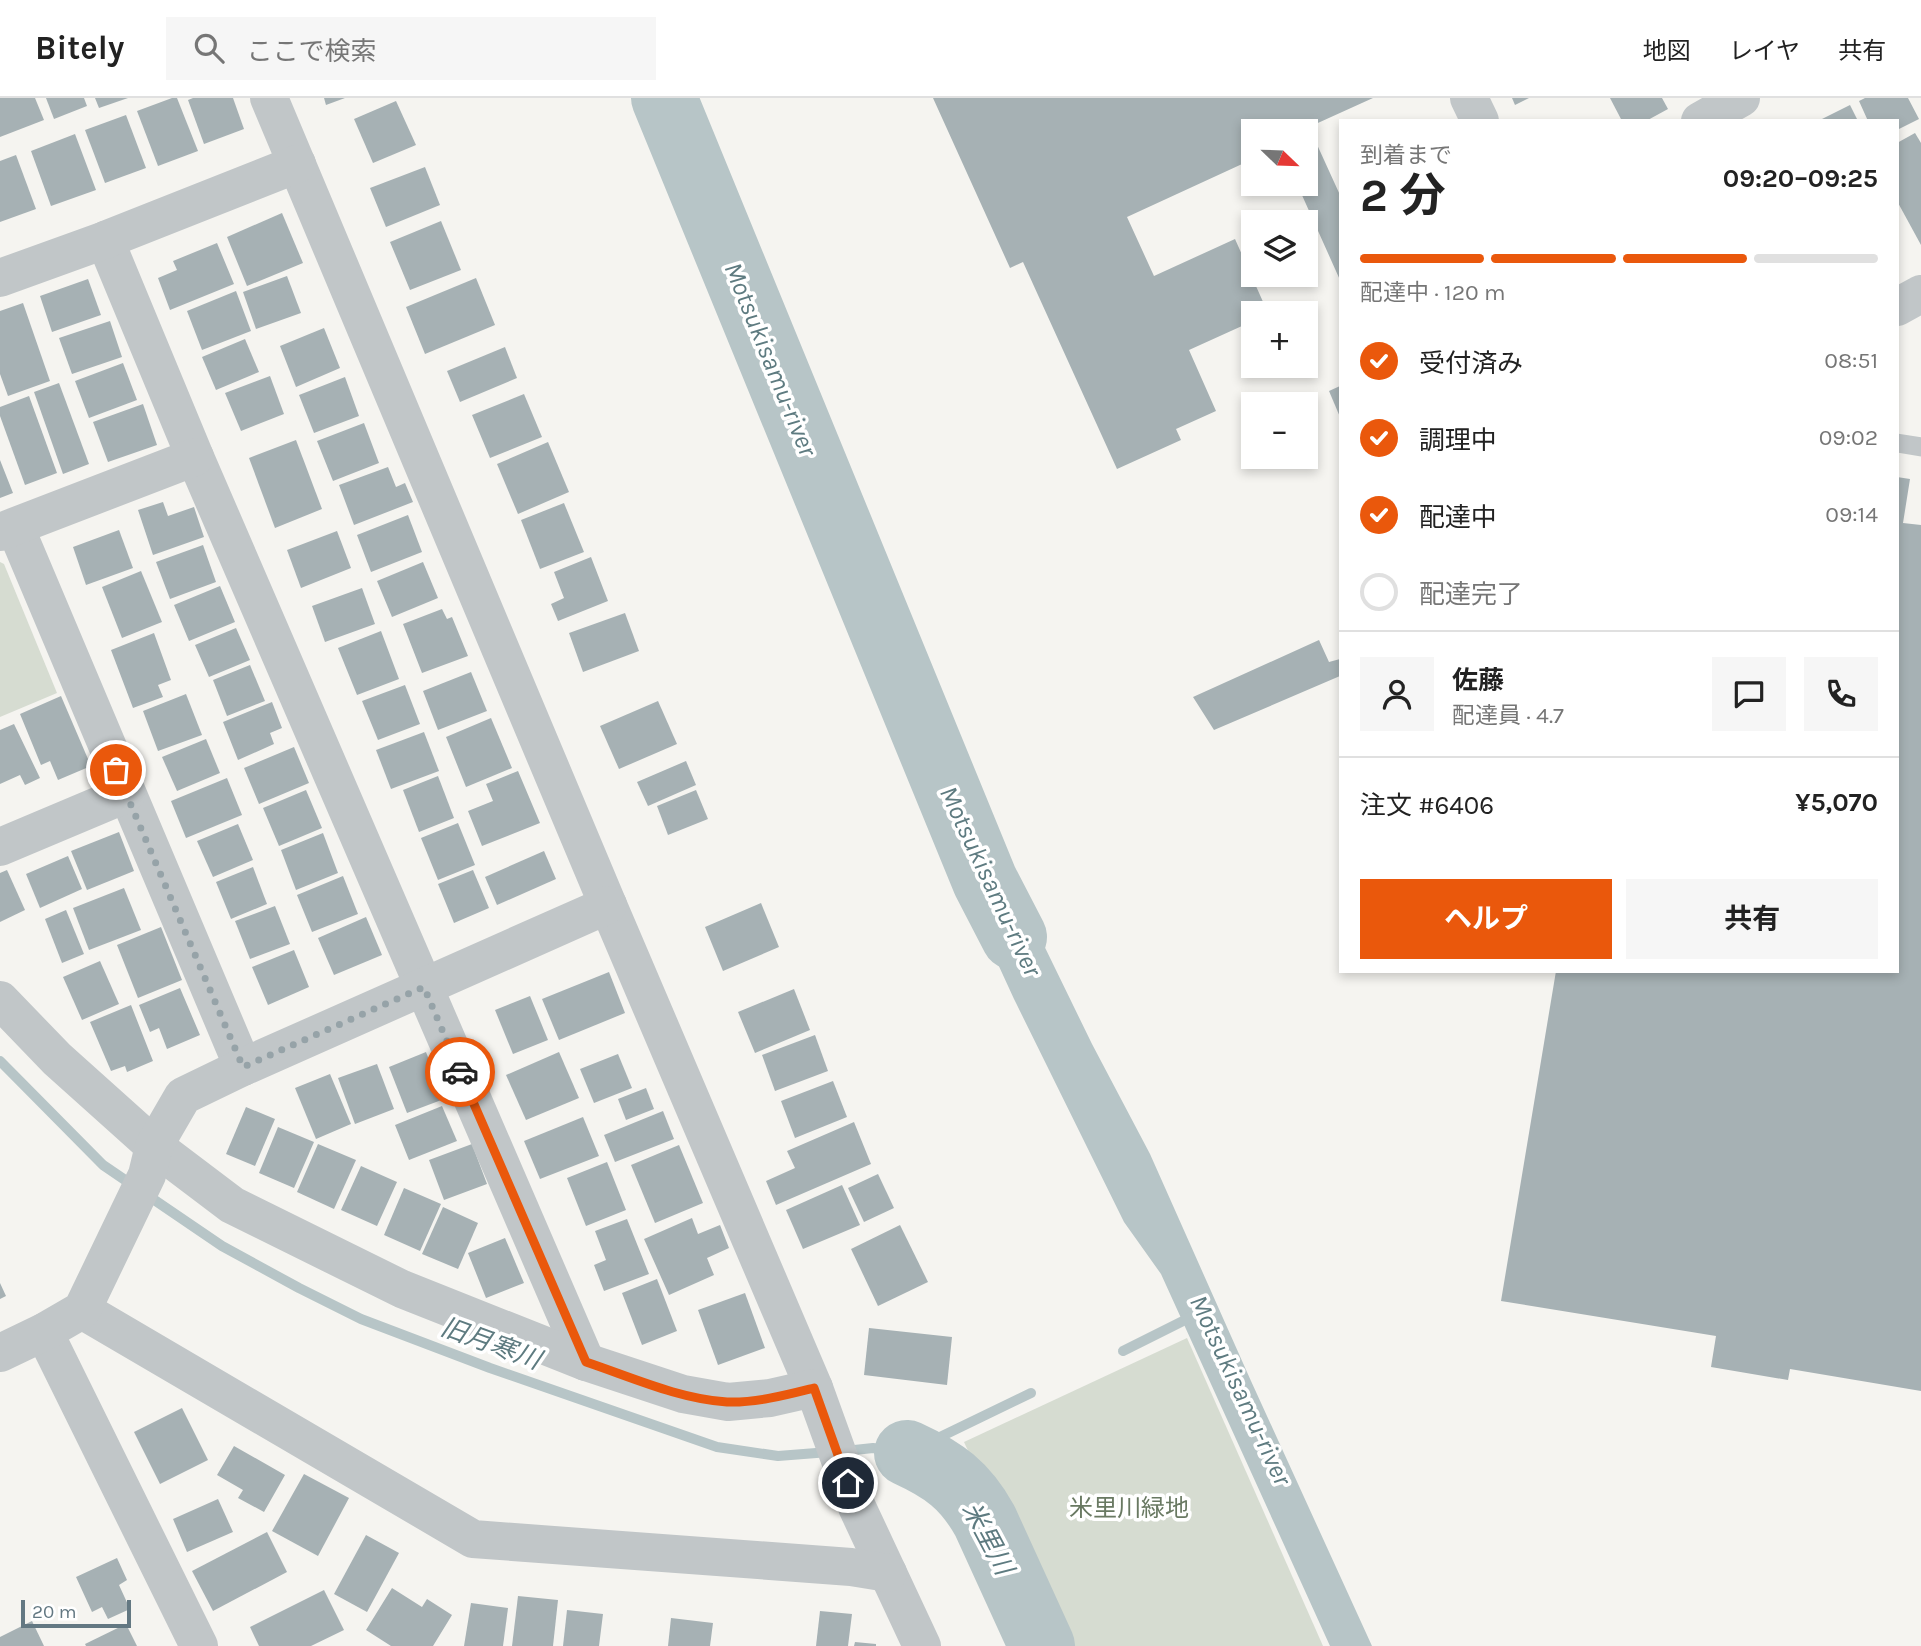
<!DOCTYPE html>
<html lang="ja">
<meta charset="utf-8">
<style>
:root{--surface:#fff;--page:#f6f6f6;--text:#222;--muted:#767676;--line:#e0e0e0;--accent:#ea580c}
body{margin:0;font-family:Karla,"Noto Sans JP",sans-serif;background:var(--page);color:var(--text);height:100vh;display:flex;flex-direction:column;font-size:26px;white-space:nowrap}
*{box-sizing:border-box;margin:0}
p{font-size:23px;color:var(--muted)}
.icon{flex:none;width:38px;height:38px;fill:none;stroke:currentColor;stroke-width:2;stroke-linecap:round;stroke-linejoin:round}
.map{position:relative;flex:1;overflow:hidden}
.sheet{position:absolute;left:1339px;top:21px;width:560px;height:854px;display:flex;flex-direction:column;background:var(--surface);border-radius:0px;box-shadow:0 4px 10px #0003}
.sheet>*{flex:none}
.needle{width:46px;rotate:113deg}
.tools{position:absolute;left:1241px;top:21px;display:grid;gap:14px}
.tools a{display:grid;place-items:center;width:77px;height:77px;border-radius:0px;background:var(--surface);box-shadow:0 4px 10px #0003;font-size:35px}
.scale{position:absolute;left:21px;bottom:18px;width:110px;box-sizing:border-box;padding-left:7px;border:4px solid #637882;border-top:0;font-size:19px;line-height:24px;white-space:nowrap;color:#637882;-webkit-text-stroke:5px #fff;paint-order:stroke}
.pin{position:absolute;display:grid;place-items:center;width:60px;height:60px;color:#fff;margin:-30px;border:4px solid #fff;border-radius:50%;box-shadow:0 2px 7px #0007}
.courier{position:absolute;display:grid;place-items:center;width:70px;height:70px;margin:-35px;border:5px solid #ea580c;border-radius:50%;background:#fff;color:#222;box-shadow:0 2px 9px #0007}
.summary em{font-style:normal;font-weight:700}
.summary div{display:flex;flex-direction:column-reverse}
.summary{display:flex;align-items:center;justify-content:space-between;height:119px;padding:0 21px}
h1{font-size:46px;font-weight:700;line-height:52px}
.bar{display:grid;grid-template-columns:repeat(4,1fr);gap:10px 7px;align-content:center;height:84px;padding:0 21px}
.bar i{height:9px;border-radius:5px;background:var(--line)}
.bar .current{background:var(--accent)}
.bar p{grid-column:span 4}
.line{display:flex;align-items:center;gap:18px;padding:0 21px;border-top:2px solid var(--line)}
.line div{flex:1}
.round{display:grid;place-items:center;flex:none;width:74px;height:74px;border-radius:0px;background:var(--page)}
ol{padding:0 21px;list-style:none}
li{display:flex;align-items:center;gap:21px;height:77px}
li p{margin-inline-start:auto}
li .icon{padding:7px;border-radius:50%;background:var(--accent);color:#fff;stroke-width:4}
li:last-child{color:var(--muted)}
li i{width:38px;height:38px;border:4px solid var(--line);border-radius:50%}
.primary-button{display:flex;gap:14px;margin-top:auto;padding:14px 21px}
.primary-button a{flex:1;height:80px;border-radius:0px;background:var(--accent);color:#fff;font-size:28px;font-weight:700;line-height:80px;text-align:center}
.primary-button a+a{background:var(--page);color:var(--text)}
header{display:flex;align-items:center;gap:42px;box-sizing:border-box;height:98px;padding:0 35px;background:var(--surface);border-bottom:2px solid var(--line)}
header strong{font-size:33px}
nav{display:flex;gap:38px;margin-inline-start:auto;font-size:24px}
.search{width:490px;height:63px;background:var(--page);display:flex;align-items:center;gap:18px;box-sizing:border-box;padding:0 24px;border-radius:0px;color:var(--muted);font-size:26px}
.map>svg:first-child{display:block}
</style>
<header>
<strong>Bitely</strong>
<div class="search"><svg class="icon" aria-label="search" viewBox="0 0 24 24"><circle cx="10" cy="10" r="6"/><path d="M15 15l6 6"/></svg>ここで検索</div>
<nav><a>地図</a><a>レイヤ</a><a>共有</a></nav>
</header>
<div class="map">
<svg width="1921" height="1548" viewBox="0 0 1921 1548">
<rect width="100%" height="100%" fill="#f5f4f0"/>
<g fill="#d6dcd1">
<polygon points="0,464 4,466 57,595 0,619"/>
<polygon points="1187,1240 1323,1548 1058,1548 964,1344"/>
</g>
<polygon fill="#b7c5c7" points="994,745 1092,946 1150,1056 1251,1283 1372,1548 1330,1548 1161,1176 1124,1124 1014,901 952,766"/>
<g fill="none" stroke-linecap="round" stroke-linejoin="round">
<g stroke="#b7c5c7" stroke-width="10">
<polyline points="0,963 103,1067 222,1148 299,1190 361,1221 490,1270 717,1349 778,1358 829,1354"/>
<polyline points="1123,1253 1195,1217"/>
<polyline points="845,1353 873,1350 907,1355 1031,1295"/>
</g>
<g stroke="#b7c5c7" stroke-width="66">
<polyline points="664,0 985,783 1014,839"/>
<path d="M907,1355C944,1372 965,1387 985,1423L1042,1548"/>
</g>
</g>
<g fill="#a6b1b4">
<polygon points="0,0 35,0 44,22 0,39"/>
<polygon points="46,0 84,0 87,8 54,21"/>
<polygon points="95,0 128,0 99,10"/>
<polygon points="172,0 177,0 198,53 158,68 137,13"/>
<polygon points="193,0 233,0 244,31 204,46 188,2"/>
<polygon points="324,0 345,0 326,7"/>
<polygon points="933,0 1373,0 1309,29 1340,97 1340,182 1297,86 1306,86 1306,33 1253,33 1253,61 1127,119 1154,178 1235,141 1268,215 1253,215 1253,223 1189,252 1216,313 1176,331 1181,342 1117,371 1023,164 1010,170"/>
<polygon points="1512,0 1529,0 1515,7"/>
<polygon points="1610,0 1662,0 1668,11 1646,23 1622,23"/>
<polygon points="1865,0 1908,0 1919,21 1897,32 1897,23 1868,23 1859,3"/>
<polygon points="396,3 416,47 373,65 354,21"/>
<polygon points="1850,7 1858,23 1818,23"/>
<polygon points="126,17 146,70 105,85 85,32"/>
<polygon points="1915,35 1921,45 1921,147 1897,103 1897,45"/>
<polygon points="75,36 96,92 51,108 31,53"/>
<polygon points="16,57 36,111 0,124 0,63"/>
<polygon points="425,69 440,107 386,129 370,90"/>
<polygon points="282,115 303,165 247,188 227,139"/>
<polygon points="441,123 461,172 410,192 390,144"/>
<polygon points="217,145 234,186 170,212 158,180 177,172 173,163"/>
<polygon points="287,178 301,215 256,231 243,194"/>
<polygon points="476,180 495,227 425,256 406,209"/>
<polygon points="88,181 101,217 52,234 40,198"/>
<polygon points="236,193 251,233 202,252 187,213"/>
<polygon points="23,205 50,283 8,298 0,276 0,213"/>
<polygon points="110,223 122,259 72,276 59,240"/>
<polygon points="324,230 340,270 296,289 280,248"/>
<polygon points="245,241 259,274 216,292 202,259"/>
<polygon points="505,249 517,280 460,304 447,273"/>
<polygon points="123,265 137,302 89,320 75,283"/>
<polygon points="270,278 284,316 241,333 225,295"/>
<polygon points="345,279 359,318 314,335 299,297"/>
<polygon points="59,285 89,366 63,376 34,294"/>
<polygon points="1340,288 1340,319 1329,293"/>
<polygon points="524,296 542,339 490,360 472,317"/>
<polygon points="29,298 57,375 25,387 0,318 0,309"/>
<polygon points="143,306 157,347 108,364 93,324"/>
<polygon points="364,325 379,365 333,383 317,343"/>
<polygon points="296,342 322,411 275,430 249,360"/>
<polygon points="548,344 569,394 518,416 497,366"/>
<polygon points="0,362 13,395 0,400"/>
<polygon points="388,369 396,389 405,385 413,404 354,427 339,387"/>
<polygon points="1897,379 1910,381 1903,425 1921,427 1921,1293 1790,1271 1788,1282 1711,1269 1716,1238 1501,1203 1556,873 1897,873"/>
<polygon points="163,404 168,418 194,409 204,439 153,457 138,412"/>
<polygon points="564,405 584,454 540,471 521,422"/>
<polygon points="408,417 422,454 371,474 357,437"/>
<polygon points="119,432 133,470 86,487 73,449"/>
<polygon points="337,433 351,470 301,490 287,452"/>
<polygon points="203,447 216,484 170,501 156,464"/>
<polygon points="591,459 608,503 558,523 551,506 564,500 554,474"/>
<polygon points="423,464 438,500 392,519 377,483"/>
<polygon points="141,473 162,524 122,540 102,489"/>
<polygon points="220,488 235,524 189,543 174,507"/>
<polygon points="362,490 375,526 325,544 312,508"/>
<polygon points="442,511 447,521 452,519 468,558 422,575 403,526"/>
<polygon points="625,515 639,553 583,574 569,535"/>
<polygon points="236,530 250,562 209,579 195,547"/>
<polygon points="381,533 399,581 357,597 338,550"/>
<polygon points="154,535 171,582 158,587 163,599 133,610 111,552"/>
<polygon points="1319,542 1329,564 1340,561 1340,578 1214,632 1193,599"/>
<polygon points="250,567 265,603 227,618 213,582"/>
<polygon points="471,574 487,613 438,632 423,593"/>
<polygon points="405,587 420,626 378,642 362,603"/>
<polygon points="186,596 202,637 158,653 143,613"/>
<polygon points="61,598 91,668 58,682 50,663 41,667 20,616"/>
<polygon points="658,603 677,646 619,671 600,628"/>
<polygon points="272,604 282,630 270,635 274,646 238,662 223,624"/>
<polygon points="491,620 512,670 466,689 446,639"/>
<polygon points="14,626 40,680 25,687 20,677 0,686 0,632"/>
<polygon points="424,634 439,673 391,691 376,652"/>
<polygon points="206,641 220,675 177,693 162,659"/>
<polygon points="294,649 309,685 259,706 244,670"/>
<polygon points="686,663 696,687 648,708 637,684"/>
<polygon points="518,673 540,725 482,748 468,713 493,703 486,686"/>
<polygon points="438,678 454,720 419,734 403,692"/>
<polygon points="227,680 242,717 186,740 171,703"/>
<polygon points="306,692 322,730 279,748 263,710"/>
<polygon points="696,692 708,721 668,737 657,708"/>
<polygon points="458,725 475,767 438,782 421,740"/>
<polygon points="238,726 253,762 213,779 197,743"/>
<polygon points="119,734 134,773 87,792 71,753"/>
<polygon points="323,735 338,775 296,792 281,752"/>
<polygon points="544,753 556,781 497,807 485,779"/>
<polygon points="68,758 82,791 40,810 26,776"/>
<polygon points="253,769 267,806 231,821 216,784"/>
<polygon points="7,772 25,812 0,824 0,775"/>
<polygon points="473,772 489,810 454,825 438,786"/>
<polygon points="343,778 358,816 312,834 297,797"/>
<polygon points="124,790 141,832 89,852 73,810"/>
<polygon points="761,805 779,849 723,873 705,829"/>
<polygon points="275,808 290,846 250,861 235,823"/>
<polygon points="66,812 84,856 62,865 45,821"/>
<polygon points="366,819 382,857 334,877 318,840"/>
<polygon points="161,829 182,882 138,900 117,847"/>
<polygon points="294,852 309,889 268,907 252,869"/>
<polygon points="100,863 119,906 82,922 63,879"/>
<polygon points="609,874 625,915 559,942 542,901"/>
<polygon points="180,890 200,937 167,951 159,930 150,934 139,907"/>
<polygon points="794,891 810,932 755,955 738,914"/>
<polygon points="530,898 548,942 513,956 495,912"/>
<polygon points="131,907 153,963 127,974 125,968 111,973 90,924"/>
<polygon points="815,937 828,973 775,993 762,957"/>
<polygon points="426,954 444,1001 407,1015 389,969"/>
<polygon points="559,954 579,1000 526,1022 506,977"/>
<polygon points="618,956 632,990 594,1005 580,971"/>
<polygon points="377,966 394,1011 355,1026 338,980"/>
<polygon points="330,976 351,1026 316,1041 295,990"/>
<polygon points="833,983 847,1019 795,1040 781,1003"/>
<polygon points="646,990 654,1011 626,1022 618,1001"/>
<polygon points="442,1008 457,1043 409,1062 395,1027"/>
<polygon points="246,1009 275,1021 255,1068 226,1056"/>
<polygon points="663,1013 674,1041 615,1064 604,1037"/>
<polygon points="583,1019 599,1058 540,1081 524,1043"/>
<polygon points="854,1024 871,1066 776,1107 766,1083 795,1070 787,1053"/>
<polygon points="278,1029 314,1044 294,1090 259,1075"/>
<polygon points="318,1046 356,1062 334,1111 297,1094"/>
<polygon points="472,1046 487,1086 444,1102 429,1062"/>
<polygon points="679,1047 703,1105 655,1125 631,1067"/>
<polygon points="607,1064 626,1112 586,1128 567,1080"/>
<polygon points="361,1068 397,1084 377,1128 341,1112"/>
<polygon points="878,1076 894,1110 864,1124 848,1090"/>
<polygon points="842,1087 860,1127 803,1151 786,1112"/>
<polygon points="404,1090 441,1106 420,1153 384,1137"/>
<polygon points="443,1109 478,1125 458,1171 422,1156"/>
<polygon points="692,1120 698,1136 720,1127 729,1150 707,1160 714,1177 669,1197 644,1141"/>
<polygon points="627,1121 649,1176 604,1193 594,1167 606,1162 595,1133"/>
<polygon points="900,1127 928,1184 878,1208 851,1151"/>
<polygon points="505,1140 524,1185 486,1200 468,1155"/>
<polygon points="657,1181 677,1233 642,1247 622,1195"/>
<polygon points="0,1185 6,1198 0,1201"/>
<polygon points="745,1195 765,1250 718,1267 698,1212"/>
<polygon points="869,1230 952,1239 947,1287 864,1277"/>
<polygon points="182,1310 208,1362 160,1386 134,1334"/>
<polygon points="234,1348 285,1377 264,1414 238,1400 243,1392 217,1377"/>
<polygon points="304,1376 349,1400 318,1458 272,1433"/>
<polygon points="218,1401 233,1434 187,1454 173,1421"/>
<polygon points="267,1434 287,1474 213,1513 192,1473"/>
<polygon points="366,1437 399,1455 367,1514 334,1496"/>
<polygon points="117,1460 127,1482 119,1487 130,1511 108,1521 102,1509 92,1514 76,1479"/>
<polygon points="392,1490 422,1509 427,1501 452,1517 433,1548 391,1548 366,1532"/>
<polygon points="324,1492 344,1532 311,1548 259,1548 250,1529"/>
<polygon points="518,1498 558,1502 553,1548 512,1548"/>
<polygon points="471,1505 508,1510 503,1548 464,1548"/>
<polygon points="567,1512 603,1516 599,1548 563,1548"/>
<polygon points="820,1513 852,1516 848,1548 816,1548"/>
<polygon points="671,1520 713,1525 710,1548 668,1548"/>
<polygon points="32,1523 44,1548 0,1548 0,1539"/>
<polygon points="126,1526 137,1548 86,1548 85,1546"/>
<polygon points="855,1544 876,1546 876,1548 854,1548"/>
</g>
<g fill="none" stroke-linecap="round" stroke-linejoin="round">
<polyline stroke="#c1c6c8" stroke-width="19" points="1897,345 1921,349"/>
<g stroke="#c1c6c8" stroke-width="38">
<polyline points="269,0 608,807 814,1290 857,1409 922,1548"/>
<polyline points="1469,0 1480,23"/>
<polyline points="1700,23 1741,0"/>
<polyline points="105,142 195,359 586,1264"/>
<polyline points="0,180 105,142 297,66"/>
<polyline points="1897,209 1921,196"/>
<polyline points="15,429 243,969"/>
<polyline points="0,434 195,359"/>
<polyline points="0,749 126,696"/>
<polyline points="0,902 57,961 154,1048 232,1107 402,1191 586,1264 683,1296 728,1304 770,1300 814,1290"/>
<polyline points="82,1212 473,1441 851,1469 888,1475"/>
<polyline points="44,1234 199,1548"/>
<polyline points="0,1255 44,1234 82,1212 147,1077 154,1048 183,998 243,969 608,807"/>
</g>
</g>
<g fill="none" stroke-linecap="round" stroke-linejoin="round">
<polyline stroke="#96a3a8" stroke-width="7" stroke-dasharray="0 12.6" points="116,672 243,969 424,889 460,974"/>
<path stroke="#ea580c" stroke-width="9" d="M460,974L586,1264C631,1279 679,1301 727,1304C756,1305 786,1297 814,1290L848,1385"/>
</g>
<g text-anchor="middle" stroke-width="7" stroke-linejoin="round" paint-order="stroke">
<g font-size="24" fill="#697962" stroke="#fff">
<text x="1129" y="1418">米里川緑地</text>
</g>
<g font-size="26" font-style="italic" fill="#5e7b80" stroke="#fff">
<text transform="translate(771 261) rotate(68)" y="9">Motsukisamu-river</text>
<text transform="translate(991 783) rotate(65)" y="9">Motsukisamu-river</text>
<text transform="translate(491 1245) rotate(20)" y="9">旧月寒川</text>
<text transform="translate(1241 1292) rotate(65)" y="9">Motsukisamu-river</text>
<text transform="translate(988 1440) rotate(62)" y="9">米里川</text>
</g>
</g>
</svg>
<div class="tools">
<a><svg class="needle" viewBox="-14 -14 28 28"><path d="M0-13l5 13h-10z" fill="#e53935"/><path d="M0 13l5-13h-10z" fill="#767676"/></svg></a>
<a><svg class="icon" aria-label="layers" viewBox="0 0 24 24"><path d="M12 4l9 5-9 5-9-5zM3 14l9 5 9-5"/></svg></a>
<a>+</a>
<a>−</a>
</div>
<div class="scale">20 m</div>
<div class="pin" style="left:116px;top:672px;background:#ea580c"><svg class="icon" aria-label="bag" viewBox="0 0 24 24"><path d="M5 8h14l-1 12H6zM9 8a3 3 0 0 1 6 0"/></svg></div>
<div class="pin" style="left:848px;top:1385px;background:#1f2937"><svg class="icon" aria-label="home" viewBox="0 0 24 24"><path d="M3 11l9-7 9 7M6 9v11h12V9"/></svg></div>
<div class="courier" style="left:460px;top:974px"><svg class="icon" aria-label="car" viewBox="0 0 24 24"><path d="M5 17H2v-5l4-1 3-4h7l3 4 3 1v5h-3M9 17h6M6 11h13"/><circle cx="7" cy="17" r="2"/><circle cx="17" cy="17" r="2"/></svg></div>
<section class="sheet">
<div class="summary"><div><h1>2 分</h1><p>到着まで</p></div><em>09:20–09:25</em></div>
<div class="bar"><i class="current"></i><i class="current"></i><i class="current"></i><i></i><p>配達中 · 120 m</p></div>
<ol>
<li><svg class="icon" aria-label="check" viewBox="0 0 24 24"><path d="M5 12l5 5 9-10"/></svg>受付済み<p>08:51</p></li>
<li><svg class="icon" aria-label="check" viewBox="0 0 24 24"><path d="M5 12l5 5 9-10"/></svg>調理中<p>09:02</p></li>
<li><svg class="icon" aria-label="check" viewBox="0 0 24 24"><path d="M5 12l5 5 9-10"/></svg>配達中<p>09:14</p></li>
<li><i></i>配達完了</li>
</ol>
<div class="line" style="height:126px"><a class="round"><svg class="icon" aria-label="person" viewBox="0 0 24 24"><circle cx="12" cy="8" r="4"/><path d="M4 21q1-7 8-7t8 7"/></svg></a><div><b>佐藤</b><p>配達員 · 4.7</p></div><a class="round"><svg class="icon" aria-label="chat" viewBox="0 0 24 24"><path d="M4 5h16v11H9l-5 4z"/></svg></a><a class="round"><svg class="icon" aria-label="phone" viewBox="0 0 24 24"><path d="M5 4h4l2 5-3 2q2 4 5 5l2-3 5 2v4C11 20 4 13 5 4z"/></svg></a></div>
<div class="line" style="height:91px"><div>注文 #6406</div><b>¥5,070</b></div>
<div class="primary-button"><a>ヘルプ</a><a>共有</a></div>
</section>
</div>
